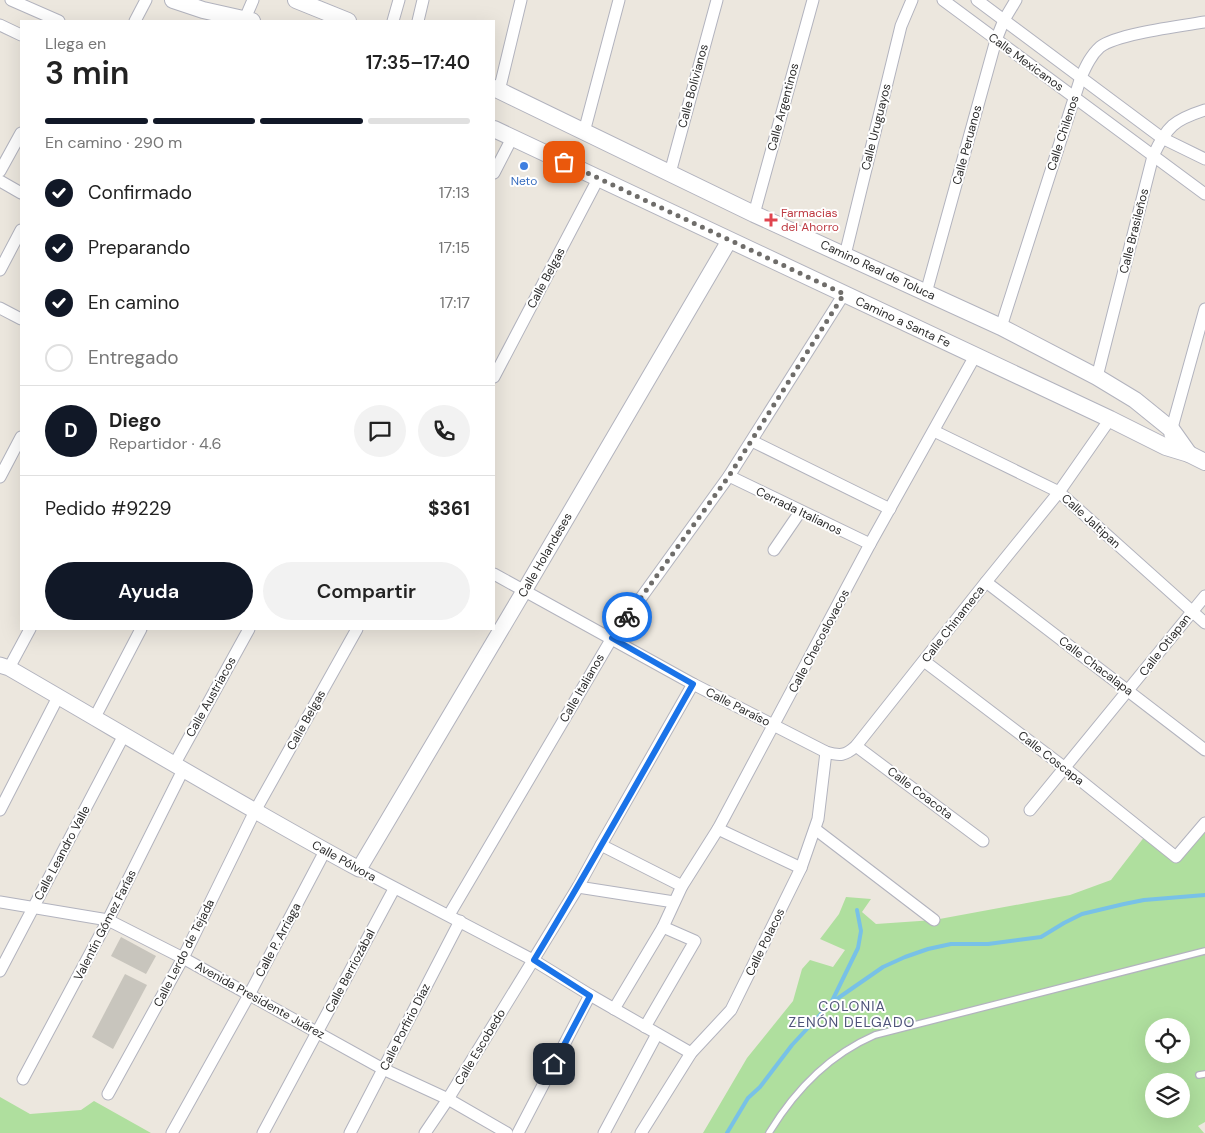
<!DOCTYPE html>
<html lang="es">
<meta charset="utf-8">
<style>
:root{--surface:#fff;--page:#f2f2f2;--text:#222;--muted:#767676;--line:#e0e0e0;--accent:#111827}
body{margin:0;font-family:"DM Sans",sans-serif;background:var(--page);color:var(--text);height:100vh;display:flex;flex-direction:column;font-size:19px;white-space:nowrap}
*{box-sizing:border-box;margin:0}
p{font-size:16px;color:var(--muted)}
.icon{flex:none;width:28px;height:28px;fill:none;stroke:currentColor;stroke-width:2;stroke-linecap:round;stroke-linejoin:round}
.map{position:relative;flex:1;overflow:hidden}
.sheet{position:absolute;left:20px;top:20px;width:475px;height:610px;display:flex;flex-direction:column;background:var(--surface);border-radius:0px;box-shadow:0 5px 20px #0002}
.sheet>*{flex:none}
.buttons{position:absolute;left:1145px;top:1018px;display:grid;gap:10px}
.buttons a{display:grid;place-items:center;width:45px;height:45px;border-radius:50%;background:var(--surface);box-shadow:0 5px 20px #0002;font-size:25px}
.pin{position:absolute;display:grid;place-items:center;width:42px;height:42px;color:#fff;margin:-21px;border-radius:10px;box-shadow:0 2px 8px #0006}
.courier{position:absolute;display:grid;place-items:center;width:50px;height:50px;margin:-25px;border:4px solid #1a73e8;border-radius:50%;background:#fff;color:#222;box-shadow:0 1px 6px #0007}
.summary em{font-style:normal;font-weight:600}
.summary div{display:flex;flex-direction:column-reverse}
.summary{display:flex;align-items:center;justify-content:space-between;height:85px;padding:0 25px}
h1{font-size:32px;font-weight:600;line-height:38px}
.bar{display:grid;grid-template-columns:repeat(4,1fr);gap:8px 5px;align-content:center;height:60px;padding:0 25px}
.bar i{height:6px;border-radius:4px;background:var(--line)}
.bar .selected{background:var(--accent)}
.bar p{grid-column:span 4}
.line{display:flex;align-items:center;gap:12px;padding:0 25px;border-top:1px solid var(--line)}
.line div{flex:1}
.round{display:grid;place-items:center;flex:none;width:52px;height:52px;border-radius:26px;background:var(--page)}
ol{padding:0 25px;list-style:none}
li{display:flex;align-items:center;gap:15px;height:55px}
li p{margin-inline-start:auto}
li .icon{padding:5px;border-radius:50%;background:var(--accent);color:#fff;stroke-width:4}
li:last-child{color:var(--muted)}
li i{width:28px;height:28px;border:2px solid var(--line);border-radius:50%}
.cta{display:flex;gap:10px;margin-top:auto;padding:10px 25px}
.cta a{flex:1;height:58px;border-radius:30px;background:var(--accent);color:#fff;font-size:20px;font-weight:600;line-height:58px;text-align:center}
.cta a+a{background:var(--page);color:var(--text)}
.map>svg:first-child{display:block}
</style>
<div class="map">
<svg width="1205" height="1133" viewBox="0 0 1205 1133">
<rect width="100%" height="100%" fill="#ece7de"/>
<g fill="#afdf9e" fill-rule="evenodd">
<path d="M1205,831V1122L1198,1126L1204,1133H703L747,1058L793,1001L802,969L810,960L833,967L845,950L820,939L839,914L846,897L871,899L862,912L876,924L934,920L1070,895L1111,880L1145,836L1177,861ZM1154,1026H1181V1054H1154ZM1154,1081H1181V1109H1154Z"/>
<polygon points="0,1097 30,1114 81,1110 94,1101 151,1133 0,1133"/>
</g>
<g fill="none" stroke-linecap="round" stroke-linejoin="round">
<g stroke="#78c1e7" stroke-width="4">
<polyline points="832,1001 858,948 861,931 857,910"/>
<polyline points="727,1133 748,1098 760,1087 792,1045 831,1003 883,967 905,957 928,949 951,944 988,944 1041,937 1064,923 1082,914 1124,904 1144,900 1205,895"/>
</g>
</g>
<g fill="#c8c5bd">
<polygon points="121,937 156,956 146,974 111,956"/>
<polygon points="125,974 147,985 113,1049 92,1037"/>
</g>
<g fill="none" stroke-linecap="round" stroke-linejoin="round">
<g stroke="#b2b3be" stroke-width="8">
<g id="service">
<polyline points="1199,1075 1205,1074"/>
<path d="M769,1133C795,1090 829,1055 875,1035L1205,951"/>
</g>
</g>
<g stroke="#b2b3be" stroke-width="13">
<g id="minor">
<polyline points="11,0 59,21"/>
<polyline points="943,0 1205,194"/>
<polyline points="977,0 1162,138 1205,159"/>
<polyline points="135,21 146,0"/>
<polyline points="244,21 253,0"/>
<polyline points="393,21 399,0"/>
<polyline points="418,21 423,0"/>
<polyline points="0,25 21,35"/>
<polyline points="499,91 521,0"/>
<polyline points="584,132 619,0"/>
<polyline points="0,171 21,133"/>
<polyline points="494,173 512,138"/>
<polyline points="670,173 717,0"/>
<polyline points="0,181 21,193"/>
<polyline points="754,214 813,0"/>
<polyline points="845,255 901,26 912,0"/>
<polyline points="0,270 21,230"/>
<polyline points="926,293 996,40 1004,20 1016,0"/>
<polyline points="0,308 21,319"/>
<path d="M1001,327L1081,77C1086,66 1091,55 1100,47C1116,34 1181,26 1205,22"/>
<polyline points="494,377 598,179"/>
<path d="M1097,377L1153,156C1167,126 1174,120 1205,110"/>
<polyline points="934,431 1059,492 1205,623"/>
<polyline points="1170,435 1205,309"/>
<polyline points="752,441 890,509"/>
<polyline points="729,476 870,544"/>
<polyline points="0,477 21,437"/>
<polyline points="774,550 800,512"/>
<path d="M494,574L693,684L826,752C840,756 845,756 856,746L986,582L1059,492L1110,419"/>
<polyline points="986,582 1205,750"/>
<polyline points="924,661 1065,768 1176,857 1205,823"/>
<polyline points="9,668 30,629"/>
<polyline points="95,717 141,629"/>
<polyline points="856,746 983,841"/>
<polyline points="174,765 249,629"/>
<polyline points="0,810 58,697"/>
<polyline points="1030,810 1205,596"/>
<polyline points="718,829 801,868"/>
<polyline points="815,829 934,920"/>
<polyline points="601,845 682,886"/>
<polyline points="359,869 533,960 590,995 691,1053"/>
<polyline points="578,887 674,902"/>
<polyline points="0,902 108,920 183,958 383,1069 448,1099 507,1133"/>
<polyline points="449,915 612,638 729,476 844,294"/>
<polyline points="0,971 124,735"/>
<polyline points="614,1009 663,927 682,886 718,829 870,544 975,356"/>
<polyline points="645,1027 695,941 663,927"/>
<polyline points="23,1079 108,920 183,770"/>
<polyline points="108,1094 183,958 255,811 357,629"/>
<polyline points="172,1133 249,995 325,851"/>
<polyline points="263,1133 394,889"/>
<polyline points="350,1133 460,921"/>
<polyline points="425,1133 448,1099 578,887 601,845 693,684"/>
<polyline points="518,1133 590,995"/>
<polyline points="604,1133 657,1034"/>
<polyline points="641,1133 691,1053 731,1010 801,868 818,819 826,752"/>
</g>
</g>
<g stroke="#b2b3be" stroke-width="17">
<path id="tertiary" d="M0,665L9,668C125,735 241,805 359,869L524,591L729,241"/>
</g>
<g stroke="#b2b3be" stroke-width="18">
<g id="secondary">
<polyline points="173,0 203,10 252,21"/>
<polyline points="296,0 348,21"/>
<polyline points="494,88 754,214 1001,327 1097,377 1135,400 1172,430 1189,454"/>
<polyline points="494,129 1110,419 1166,447 1189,454 1205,462"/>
</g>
</g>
<use href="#service" stroke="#fff" stroke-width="5.5"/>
<use href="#minor" stroke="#fff" stroke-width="11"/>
<use href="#tertiary" stroke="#fff" stroke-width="15"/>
<use href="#secondary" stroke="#fff" stroke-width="16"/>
</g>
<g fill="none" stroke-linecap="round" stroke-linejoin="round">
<polyline stroke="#6f6d6a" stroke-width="5" stroke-dasharray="0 9" points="564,162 844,294 729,476 627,617"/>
<path stroke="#1a73e8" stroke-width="6" d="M554,1064L590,996L534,960C589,869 641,776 693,684L612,638L627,617"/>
</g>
<circle fill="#3f7fe0" stroke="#fff" stroke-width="2" cx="524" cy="166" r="5"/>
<path fill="#e0444e" stroke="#fff" stroke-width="2" d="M768.5 212.5h5v5h5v5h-5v5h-5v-5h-5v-5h5z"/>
<g text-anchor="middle" stroke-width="4" stroke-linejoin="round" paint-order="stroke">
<g font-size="12" fill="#2b2b2b" stroke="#fff">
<text transform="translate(1026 62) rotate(36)" y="4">Calle Mexicanos</text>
<text transform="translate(693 86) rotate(-75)" y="4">Calle Bolivianos</text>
<text transform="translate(783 107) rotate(-75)" y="4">Calle Argentinos</text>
<text transform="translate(876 127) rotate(-76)" y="4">Calle Uruguayos</text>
<text transform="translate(1063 133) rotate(-72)" y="4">Calle Chilenos</text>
<text transform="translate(967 145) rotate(-75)" y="4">Calle Peruanos</text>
<text transform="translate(1134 231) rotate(-76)" y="4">Calle Brasileños</text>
<text transform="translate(878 270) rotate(25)" y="4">Camino Real de Toluca</text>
<text transform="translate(546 278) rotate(-62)" y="4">Calle Belgas</text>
<text transform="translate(903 322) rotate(25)" y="4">Camino a Santa Fe</text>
<text transform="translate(799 511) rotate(26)" y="4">Cerrada Italianos</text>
<text transform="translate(1091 521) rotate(42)" y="4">Calle Jaltipan</text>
<text transform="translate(545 555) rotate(-60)" y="4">Calle Holandeses</text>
<text transform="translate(953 624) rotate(-52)" y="4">Calle Chinameca</text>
<text transform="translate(819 641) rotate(-62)" y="4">Calle Checoslovacos</text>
<text transform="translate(1165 645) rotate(-52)" y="4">Calle Otiapan</text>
<text transform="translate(1096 666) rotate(37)" y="4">Calle Chacalapa</text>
<text transform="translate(582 688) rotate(-60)" y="4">Calle Italianos</text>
<text transform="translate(211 697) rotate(-61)" y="4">Calle Austriacos</text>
<text transform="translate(738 707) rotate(27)" y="4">Calle Paraíso</text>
<text transform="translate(306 720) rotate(-61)" y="4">Calle Belgas</text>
<text transform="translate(1051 758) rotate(38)" y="4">Calle Coscapa</text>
<text transform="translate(920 793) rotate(37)" y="4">Calle Coacota</text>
<text transform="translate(62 853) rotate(-62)" y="4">Calle Leandro Valle</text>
<text transform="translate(344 861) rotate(29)" y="4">Calle Pólvora</text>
<text transform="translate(105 925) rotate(-63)" y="4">Valentín Gómez Farías</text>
<text transform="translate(278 940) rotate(-62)" y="4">Calle P. Arriaga</text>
<text transform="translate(765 942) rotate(-64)" y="4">Calle Polacos</text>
<text transform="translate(184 953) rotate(-63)" y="4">Calle Lerdo de Tejada</text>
<text transform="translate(350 971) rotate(-62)" y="4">Calle Berriozábal</text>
<text transform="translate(260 1000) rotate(29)" y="4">Avenida Presidente Juárez</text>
<text transform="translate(405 1027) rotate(-63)" y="4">Calle Porfirio Díaz</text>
<text transform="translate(480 1047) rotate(-59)" y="4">Calle Escobedo</text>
</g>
<g font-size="12" fill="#366cbe" stroke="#fff">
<text x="524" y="185">Neto</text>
</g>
<g font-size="12" fill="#be3a42" stroke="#fff" text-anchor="start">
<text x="781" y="217">Farmacias<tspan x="781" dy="14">del Ahorro</tspan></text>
</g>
<g font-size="14" letter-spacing="1" fill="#4e5379" stroke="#fff">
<text x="852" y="1011">COLONIA<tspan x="852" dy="16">ZENÓN DELGADO</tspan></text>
</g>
</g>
</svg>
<div class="buttons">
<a><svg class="icon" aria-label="locate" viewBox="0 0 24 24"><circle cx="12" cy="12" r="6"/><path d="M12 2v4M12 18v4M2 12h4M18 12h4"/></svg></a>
<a><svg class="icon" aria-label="layers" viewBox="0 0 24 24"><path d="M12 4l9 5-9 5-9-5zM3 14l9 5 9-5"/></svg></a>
</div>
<div class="pin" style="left:564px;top:162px;background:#ea580c"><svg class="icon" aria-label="bag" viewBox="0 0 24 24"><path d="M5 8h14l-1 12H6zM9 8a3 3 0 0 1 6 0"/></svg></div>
<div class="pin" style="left:554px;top:1064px;background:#1f2937"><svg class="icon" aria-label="home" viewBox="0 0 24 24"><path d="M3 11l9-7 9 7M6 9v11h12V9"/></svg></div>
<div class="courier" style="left:627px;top:617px"><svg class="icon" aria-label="bike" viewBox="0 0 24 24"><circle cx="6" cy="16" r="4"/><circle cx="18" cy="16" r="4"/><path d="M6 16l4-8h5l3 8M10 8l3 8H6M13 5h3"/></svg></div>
<section class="sheet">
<div class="summary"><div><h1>3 min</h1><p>Llega en</p></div><em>17:35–17:40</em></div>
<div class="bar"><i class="selected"></i><i class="selected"></i><i class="selected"></i><i></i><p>En camino · 290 m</p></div>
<ol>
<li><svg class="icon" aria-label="check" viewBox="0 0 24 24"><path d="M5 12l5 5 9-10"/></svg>Confirmado<p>17:13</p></li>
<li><svg class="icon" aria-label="check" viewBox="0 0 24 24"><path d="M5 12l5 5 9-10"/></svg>Preparando<p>17:15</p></li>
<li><svg class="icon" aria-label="check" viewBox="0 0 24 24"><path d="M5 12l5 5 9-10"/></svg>En camino<p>17:17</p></li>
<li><i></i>Entregado</li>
</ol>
<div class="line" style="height:90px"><b class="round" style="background:var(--accent);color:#fff">D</b><div><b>Diego</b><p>Repartidor · 4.6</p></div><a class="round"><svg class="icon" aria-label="chat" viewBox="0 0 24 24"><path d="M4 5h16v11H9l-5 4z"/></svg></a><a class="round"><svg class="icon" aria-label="phone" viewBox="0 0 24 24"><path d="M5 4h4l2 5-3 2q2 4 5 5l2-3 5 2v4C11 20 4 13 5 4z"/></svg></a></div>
<div class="line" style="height:65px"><div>Pedido #9229</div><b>$361</b></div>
<div class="cta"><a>Ayuda</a><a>Compartir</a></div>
</section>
</div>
